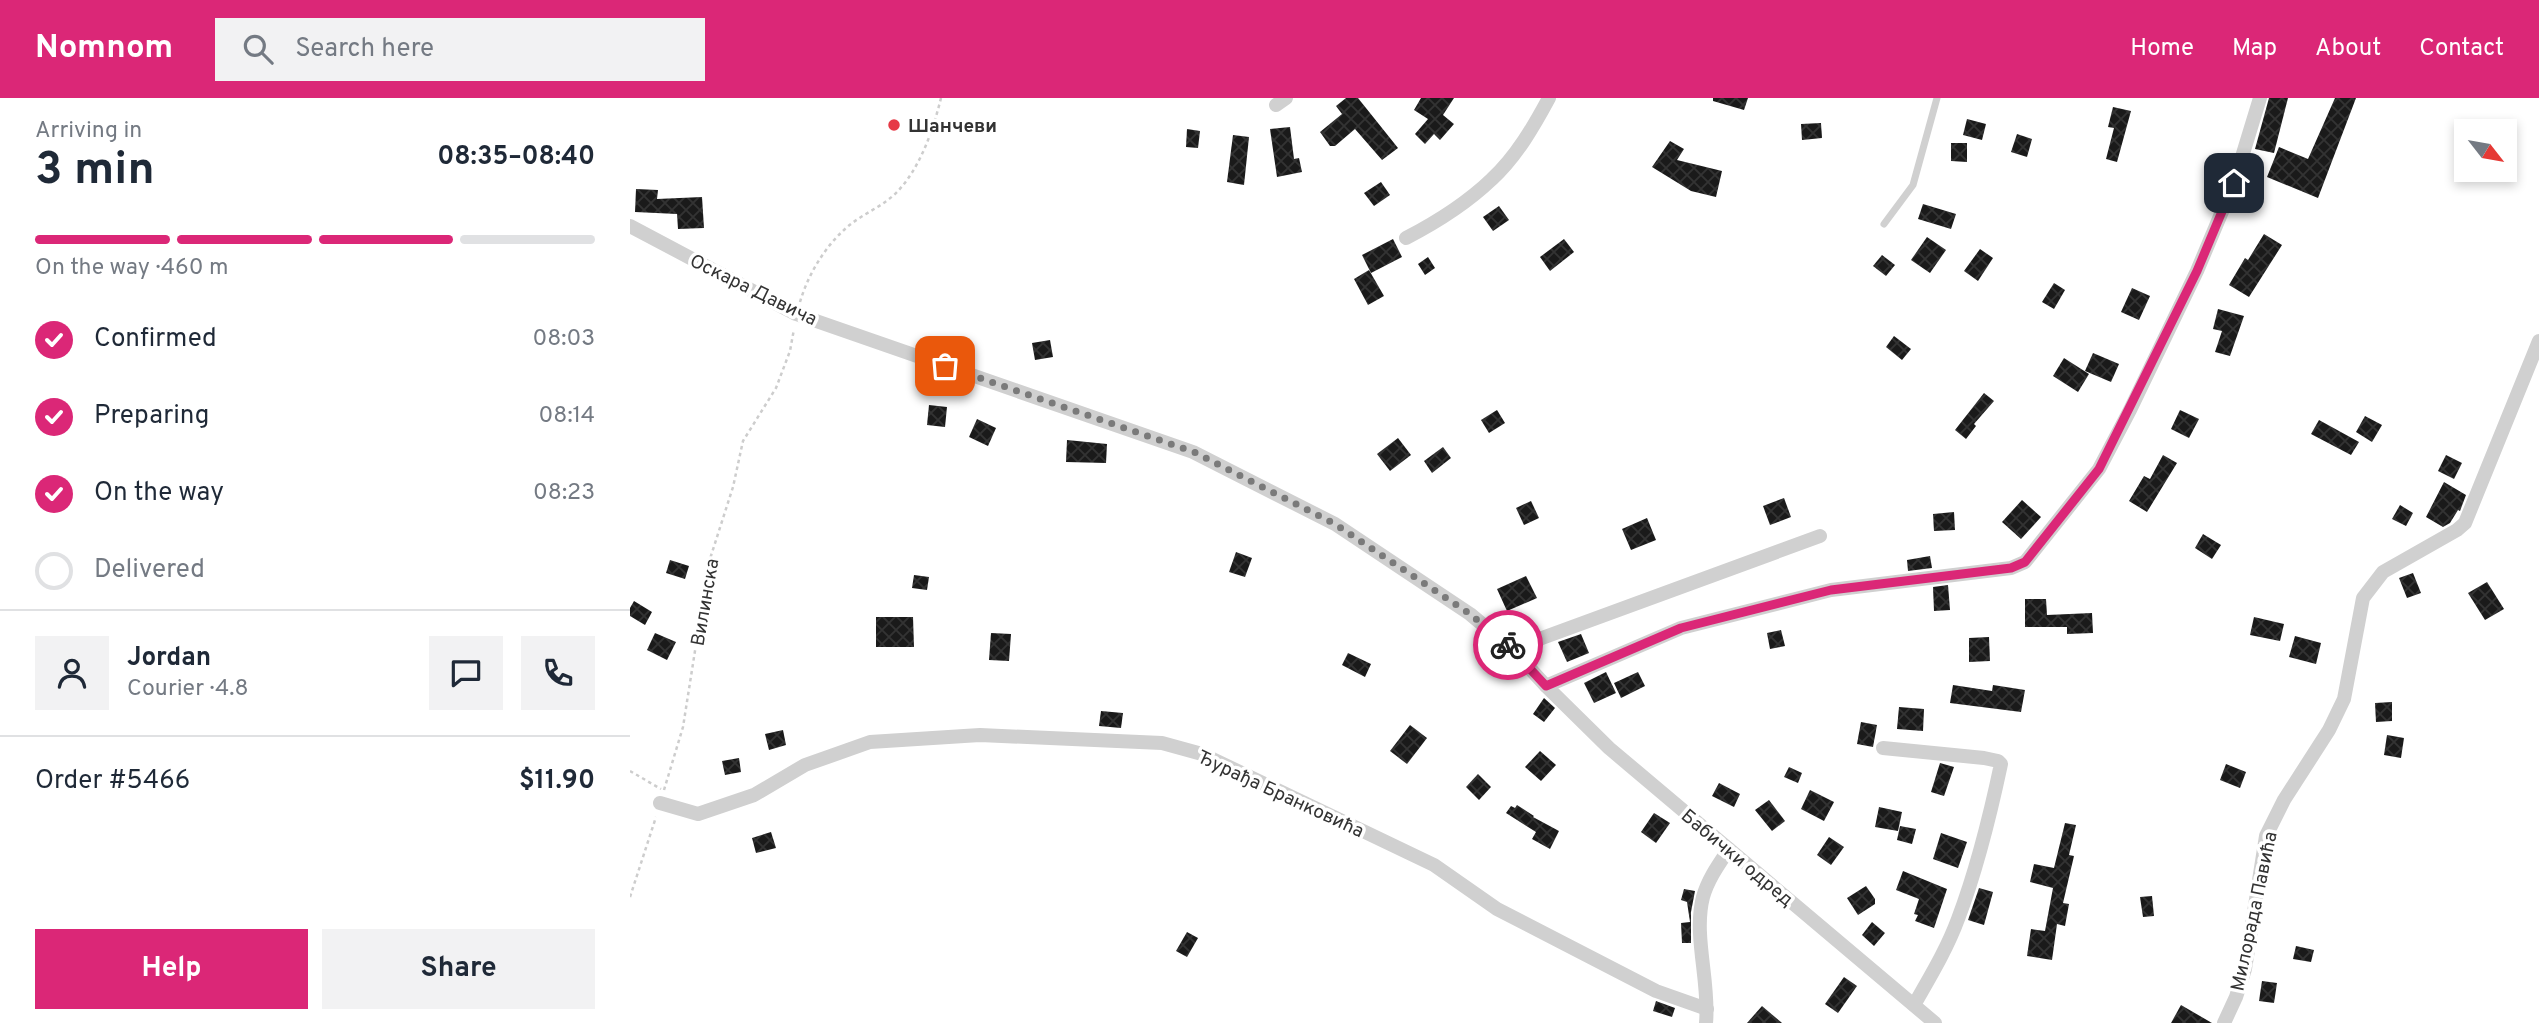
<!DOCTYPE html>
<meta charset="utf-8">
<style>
:root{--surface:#fff;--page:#f2f2f3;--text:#1f2937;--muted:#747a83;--line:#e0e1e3;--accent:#db2777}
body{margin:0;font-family:Overpass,sans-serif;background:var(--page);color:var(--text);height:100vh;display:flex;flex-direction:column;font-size:26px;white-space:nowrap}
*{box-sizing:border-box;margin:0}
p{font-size:23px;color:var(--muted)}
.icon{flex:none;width:38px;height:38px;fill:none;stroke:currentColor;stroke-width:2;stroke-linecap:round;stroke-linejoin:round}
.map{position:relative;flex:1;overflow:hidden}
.details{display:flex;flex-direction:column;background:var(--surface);width:630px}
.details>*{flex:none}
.needle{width:46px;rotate:121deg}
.controls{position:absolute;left:1824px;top:21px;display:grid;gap:14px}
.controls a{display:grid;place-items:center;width:63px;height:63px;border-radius:0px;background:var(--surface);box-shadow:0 4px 10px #0003;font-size:35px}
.pin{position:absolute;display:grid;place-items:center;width:60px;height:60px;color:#fff;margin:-30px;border-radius:14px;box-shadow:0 4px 10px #0006}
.courier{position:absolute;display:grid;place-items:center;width:70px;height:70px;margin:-35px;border:5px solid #db2777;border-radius:50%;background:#fff;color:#222;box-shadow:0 2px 9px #0007}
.head em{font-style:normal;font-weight:700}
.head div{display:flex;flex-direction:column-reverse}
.head{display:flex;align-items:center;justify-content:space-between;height:119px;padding:0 35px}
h1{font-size:46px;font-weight:700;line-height:52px}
.bar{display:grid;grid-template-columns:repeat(4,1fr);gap:10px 7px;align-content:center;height:84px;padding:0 35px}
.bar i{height:9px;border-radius:5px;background:var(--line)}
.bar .on{background:var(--accent)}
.bar p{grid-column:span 4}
.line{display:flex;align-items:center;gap:18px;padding:0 35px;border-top:2px solid var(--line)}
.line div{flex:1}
.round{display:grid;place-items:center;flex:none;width:74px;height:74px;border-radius:0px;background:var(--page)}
ol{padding:0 35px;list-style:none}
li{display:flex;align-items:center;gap:21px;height:77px}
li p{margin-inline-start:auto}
li .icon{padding:7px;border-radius:50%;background:var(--accent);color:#fff;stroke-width:4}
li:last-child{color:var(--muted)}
li i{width:38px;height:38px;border:4px solid var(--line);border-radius:50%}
.action{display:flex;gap:14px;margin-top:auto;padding:14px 35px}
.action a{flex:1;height:80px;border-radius:0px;background:var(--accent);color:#fff;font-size:28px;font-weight:700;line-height:80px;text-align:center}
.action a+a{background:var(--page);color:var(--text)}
header{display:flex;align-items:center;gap:42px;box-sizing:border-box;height:98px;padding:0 35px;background:var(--accent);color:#fff}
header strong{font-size:33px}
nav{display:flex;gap:38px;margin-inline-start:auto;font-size:24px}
.search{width:490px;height:63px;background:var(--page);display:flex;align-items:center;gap:18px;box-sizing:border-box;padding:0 24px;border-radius:0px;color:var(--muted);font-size:26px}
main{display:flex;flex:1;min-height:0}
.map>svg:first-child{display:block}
</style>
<header>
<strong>Nomnom</strong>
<div class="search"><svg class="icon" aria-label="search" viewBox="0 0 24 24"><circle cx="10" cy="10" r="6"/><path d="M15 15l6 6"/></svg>Search here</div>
<nav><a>Home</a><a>Map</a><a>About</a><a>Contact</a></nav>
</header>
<main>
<section class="details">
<div class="head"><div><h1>3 min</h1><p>Arriving in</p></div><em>08:35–08:40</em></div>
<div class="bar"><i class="on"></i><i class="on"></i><i class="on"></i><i></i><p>On the way · 460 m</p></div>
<ol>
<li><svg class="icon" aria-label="check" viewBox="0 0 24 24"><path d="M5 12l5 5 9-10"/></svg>Confirmed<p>08:03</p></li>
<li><svg class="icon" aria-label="check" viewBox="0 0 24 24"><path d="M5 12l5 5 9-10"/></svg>Preparing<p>08:14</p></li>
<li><svg class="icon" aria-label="check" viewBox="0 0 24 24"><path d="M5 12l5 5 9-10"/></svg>On the way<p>08:23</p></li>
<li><i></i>Delivered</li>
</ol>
<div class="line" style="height:126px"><a class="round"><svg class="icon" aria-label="person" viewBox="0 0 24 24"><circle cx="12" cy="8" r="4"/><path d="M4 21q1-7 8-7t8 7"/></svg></a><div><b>Jordan</b><p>Courier · 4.8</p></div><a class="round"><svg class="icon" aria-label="chat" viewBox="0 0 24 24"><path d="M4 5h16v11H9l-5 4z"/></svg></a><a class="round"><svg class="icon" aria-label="phone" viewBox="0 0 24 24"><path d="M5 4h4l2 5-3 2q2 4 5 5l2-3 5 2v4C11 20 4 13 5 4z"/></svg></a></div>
<div class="line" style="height:91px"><div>Order #5466</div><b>$11.90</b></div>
<div class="action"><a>Help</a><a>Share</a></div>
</section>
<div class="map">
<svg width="1909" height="925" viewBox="0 0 1909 925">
<defs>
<pattern id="building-cross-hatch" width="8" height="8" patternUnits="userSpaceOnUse" patternTransform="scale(1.75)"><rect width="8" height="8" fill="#1a1a1a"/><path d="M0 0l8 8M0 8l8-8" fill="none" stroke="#333"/></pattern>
</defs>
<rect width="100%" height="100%" fill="#fff"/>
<g fill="url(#building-cross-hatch)">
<polygon points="716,0 728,0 768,50 752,62 725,31 705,48 700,48 690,34 712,16 706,8"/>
<polygon points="791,0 824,0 813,17 824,26 810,42 804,36 795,46 785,36 798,21 784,12"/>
<polygon points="1083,0 1118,0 1114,12 1083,3"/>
<polygon points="1639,0 1658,0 1644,55 1625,51"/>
<polygon points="1705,0 1726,0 1688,100 1637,79 1649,49 1678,61"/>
<polygon points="1483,9 1501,13 1487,64 1476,61 1484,30 1478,29"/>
<polygon points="1337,21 1356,26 1352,42 1333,37"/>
<polygon points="1191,25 1192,40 1172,42 1171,26"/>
<polygon points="660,29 664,61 669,60 672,74 647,79 640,31"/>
<polygon points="557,31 570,33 568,50 556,49"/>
<polygon points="1387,36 1402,41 1397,59 1381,54"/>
<polygon points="603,37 619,39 614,87 597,84"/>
<polygon points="1040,43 1054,51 1047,62 1092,73 1086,99 1061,93 1022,69"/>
<polygon points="1321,45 1337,45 1337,64 1321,63"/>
<polygon points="751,84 760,97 744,108 734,95"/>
<polygon points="6,91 28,92 27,101 72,99 74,130 48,131 47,116 5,114"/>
<polygon points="1293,106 1326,116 1321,131 1288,121"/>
<polygon points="869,108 879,122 863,133 853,119"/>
<polygon points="1634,136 1652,147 1619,199 1599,187 1615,160 1618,162"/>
<polygon points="1297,139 1316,152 1300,175 1281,162"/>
<polygon points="763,141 772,159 741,175 732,157"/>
<polygon points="934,141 944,154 920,173 910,159"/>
<polygon points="1350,151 1363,160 1348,183 1334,173"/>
<polygon points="1252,157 1265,167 1256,178 1243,168"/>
<polygon points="798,159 805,170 795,177 788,166"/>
<polygon points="739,172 754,198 738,207 724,181"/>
<polygon points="1424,185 1435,192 1424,211 1412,204"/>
<polygon points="1502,190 1520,198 1509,222 1491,214"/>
<polygon points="1588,211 1614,218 1600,258 1585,254 1592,233 1583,231"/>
<polygon points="1264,238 1281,251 1272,262 1256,249"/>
<polygon points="420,242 423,259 405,262 402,245"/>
<polygon points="1463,255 1489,266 1481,284 1455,273"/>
<polygon points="1434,260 1459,276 1448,294 1423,278"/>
<polygon points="1354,295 1364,303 1344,326 1346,328 1336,341 1325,332"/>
<polygon points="299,307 317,309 315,329 297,327"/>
<polygon points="867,312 875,325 859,335 851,322"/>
<polygon points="1550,312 1569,321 1559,340 1541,331"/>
<polygon points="1735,318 1752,327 1742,344 1726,334"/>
<polygon points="347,321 366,330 358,348 339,339"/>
<polygon points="1689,322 1729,344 1721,357 1681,336"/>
<polygon points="768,340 781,357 760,373 747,356"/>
<polygon points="437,342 477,346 476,365 436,364"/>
<polygon points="813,349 821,360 802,375 794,363"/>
<polygon points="1533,357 1547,365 1517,414 1499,403 1514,378 1520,381"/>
<polygon points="1816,357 1832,365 1824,381 1808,373"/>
<polygon points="1814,384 1836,397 1830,413 1828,412 1820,425 1813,429 1796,419"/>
<polygon points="1154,400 1161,419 1140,427 1133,408"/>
<polygon points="1392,402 1411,419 1391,441 1372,424"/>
<polygon points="901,403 909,420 894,427 886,410"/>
<polygon points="1770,407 1783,415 1776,428 1762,421"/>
<polygon points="1324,414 1325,432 1304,433 1303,416"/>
<polygon points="1017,420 1026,442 1001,452 992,431"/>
<polygon points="1573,436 1591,447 1582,461 1565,450"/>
<polygon points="606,454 622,460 615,479 599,474"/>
<polygon points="1300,458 1302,470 1278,473 1277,462"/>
<polygon points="40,462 59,468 55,481 36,475"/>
<polygon points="1783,475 1791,495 1777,500 1769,480"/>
<polygon points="284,477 299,479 297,492 282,490"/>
<polygon points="896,478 907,500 877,513 867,491"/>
<polygon points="1857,484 1874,511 1855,522 1838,495"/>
<polygon points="1318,487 1320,512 1304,513 1303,489"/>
<polygon points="1395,501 1416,501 1417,517 1462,515 1463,535 1437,536 1437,529 1395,529"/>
<polygon points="4,503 22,514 15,527 0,518 0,510"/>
<polygon points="246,519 283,519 284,549 246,549"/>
<polygon points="1624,519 1654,526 1650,543 1620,537"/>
<polygon points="1151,532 1155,548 1140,551 1137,535"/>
<polygon points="25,535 46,544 37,562 17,552"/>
<polygon points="361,535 381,536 379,563 359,562"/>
<polygon points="951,536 959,555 937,564 928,544"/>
<polygon points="1665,538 1691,545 1686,566 1659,559"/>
<polygon points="1359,539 1360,563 1339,564 1339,540"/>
<polygon points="718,555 741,566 735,579 712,567"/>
<polygon points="976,574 986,595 964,605 954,585"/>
<polygon points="1008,574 1015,588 991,600 984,585"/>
<polygon points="1323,587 1362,593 1363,587 1395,592 1391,614 1320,605"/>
<polygon points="914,600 925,610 914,624 903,616"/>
<polygon points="1762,604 1762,623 1746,624 1745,605"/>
<polygon points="1269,609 1294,611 1293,633 1267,631"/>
<polygon points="471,613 493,615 491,630 469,628"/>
<polygon points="1231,624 1247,627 1243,649 1227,646"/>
<polygon points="780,627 797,640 777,666 760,653"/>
<polygon points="153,632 156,647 139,652 135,636"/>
<polygon points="1757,637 1774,640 1771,660 1754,657"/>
<polygon points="910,653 926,667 911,683 895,669"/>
<polygon points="109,660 111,674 95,677 92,663"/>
<polygon points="1310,665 1324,669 1314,698 1301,694"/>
<polygon points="1596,666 1616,674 1610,690 1590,682"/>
<polygon points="1159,669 1172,675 1168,685 1154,679"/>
<polygon points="848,676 861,689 849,702 836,689"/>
<polygon points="1089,685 1110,696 1104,709 1082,698"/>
<polygon points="1180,692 1204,704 1194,723 1171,711"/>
<polygon points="1139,702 1155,723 1142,733 1125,712"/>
<polygon points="887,707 904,718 903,719 929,733 920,751 902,741 906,734 876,715 881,708 885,710"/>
<polygon points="1249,709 1272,714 1268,733 1245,729"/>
<polygon points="1024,715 1040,725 1026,745 1011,734"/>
<polygon points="1435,725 1446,727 1439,757 1444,758 1433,805 1439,806 1435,828 1427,826 1422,862 1397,858 1401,831 1415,833 1423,790 1400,784 1404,766 1424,770"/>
<polygon points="1270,728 1286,731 1282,746 1267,742"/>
<polygon points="141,734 146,750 126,755 122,740"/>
<polygon points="1311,735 1337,744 1328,770 1303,761"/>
<polygon points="1199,739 1214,749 1201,767 1187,757"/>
<polygon points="1273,773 1317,791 1304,830 1285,823 1288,817 1284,816 1289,801 1266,792"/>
<polygon points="1236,788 1245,801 1245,806 1228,817 1217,800"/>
<polygon points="1349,790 1363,794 1354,827 1338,822"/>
<polygon points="1054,791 1065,793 1061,814 1061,845 1052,845 1051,825 1060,824 1057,804 1051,802"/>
<polygon points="1522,798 1524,818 1513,819 1510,799"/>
<polygon points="1242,824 1255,835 1244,848 1232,837"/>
<polygon points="557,834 568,840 557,859 546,853"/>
<polygon points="1666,848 1684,852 1681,864 1663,861"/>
<polygon points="1214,879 1227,888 1208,915 1195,906"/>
<polygon points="1632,883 1647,885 1644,905 1629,903"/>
<polygon points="1026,903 1045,910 1042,919 1023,913"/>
<polygon points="1551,907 1582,925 1541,925"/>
<polygon points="1132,908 1152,925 1117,925"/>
</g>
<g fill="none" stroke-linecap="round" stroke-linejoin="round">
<g stroke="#cdcdcd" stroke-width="2.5" stroke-dasharray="3.5 3.5" stroke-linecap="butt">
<path d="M170,204C178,177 194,150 215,131C231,116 253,109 268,93C291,68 303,32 311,0"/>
<polyline points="0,673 31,691"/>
<polyline points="34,692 53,629 79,464 103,389 113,343 146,290 160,253 164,231"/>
<polyline points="0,799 26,719"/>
</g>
<polyline stroke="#d0d0d0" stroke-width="7" points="1254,126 1283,87 1307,0"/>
<g stroke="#d0d0d0" stroke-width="14">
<polyline points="646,7 656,0"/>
<polyline points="0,128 166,216 563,354 705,426 840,516 882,551 916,588 979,650 1305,925"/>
<path d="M776,140C807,124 837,105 862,81C886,59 904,28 919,0"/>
<polyline points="882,551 1190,438"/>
<polyline points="916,588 1051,530 1201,492 1381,470 1395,464 1469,371 1500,312 1567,173 1604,85 1630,0"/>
<path d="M1253,650L1354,660L1368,663L1371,666C1360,718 1347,771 1328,821C1317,851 1300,879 1284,907"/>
<polyline points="30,705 68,716 124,697 175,667 240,644 350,637 532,645 572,656 804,767 867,811 1026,893 1077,911"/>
<path d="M1076,925C1080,884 1063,838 1073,799C1078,781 1089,766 1099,751"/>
<polyline points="1594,925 1606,899 1615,871 1636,738 1654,702 1699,632 1714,601 1733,500 1753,474 1827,432 1835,425 1909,243"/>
</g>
</g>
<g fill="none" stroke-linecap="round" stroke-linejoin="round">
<polyline stroke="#7a7a7a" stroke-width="7" stroke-dasharray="0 12.6" points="315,268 564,354 705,426 840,516 878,547"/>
<polyline stroke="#db2777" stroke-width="9" points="878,547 916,588 1051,530 1201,492 1381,470 1395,464 1469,371 1567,173 1604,85"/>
</g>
<circle fill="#e63946" stroke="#fff" stroke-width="2.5" cx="264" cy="27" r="7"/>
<g text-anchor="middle" stroke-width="7" stroke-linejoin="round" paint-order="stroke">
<g font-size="19" font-weight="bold" fill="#333" stroke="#fff" text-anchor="start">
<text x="278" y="34">Шанчеви</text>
</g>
<g font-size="19" fill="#333" stroke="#fff">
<text transform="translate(124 191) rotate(26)" y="7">Оскара Давича</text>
<text transform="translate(74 504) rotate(-80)" y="7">Вилинска</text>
<text transform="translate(651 695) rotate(25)" y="7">Ђурађа Бранковића</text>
<text transform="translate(1108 759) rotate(40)" y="7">Бабички одред</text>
<text transform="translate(1623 813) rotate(-78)" y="7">Милорада Павића</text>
</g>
</g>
</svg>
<div class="controls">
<a><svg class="needle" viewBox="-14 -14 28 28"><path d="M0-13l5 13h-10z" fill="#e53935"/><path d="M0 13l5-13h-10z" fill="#747a83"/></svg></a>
</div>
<div class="pin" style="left:315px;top:268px;background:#ea580c"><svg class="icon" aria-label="bag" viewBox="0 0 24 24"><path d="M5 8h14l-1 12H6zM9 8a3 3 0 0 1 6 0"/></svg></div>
<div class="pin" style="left:1604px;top:85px;background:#1f2937"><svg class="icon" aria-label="home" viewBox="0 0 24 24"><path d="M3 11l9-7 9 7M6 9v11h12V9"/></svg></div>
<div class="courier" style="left:878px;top:547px"><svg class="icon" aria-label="bike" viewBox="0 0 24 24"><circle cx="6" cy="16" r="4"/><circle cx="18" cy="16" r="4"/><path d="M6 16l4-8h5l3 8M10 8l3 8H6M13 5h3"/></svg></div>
</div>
</main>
